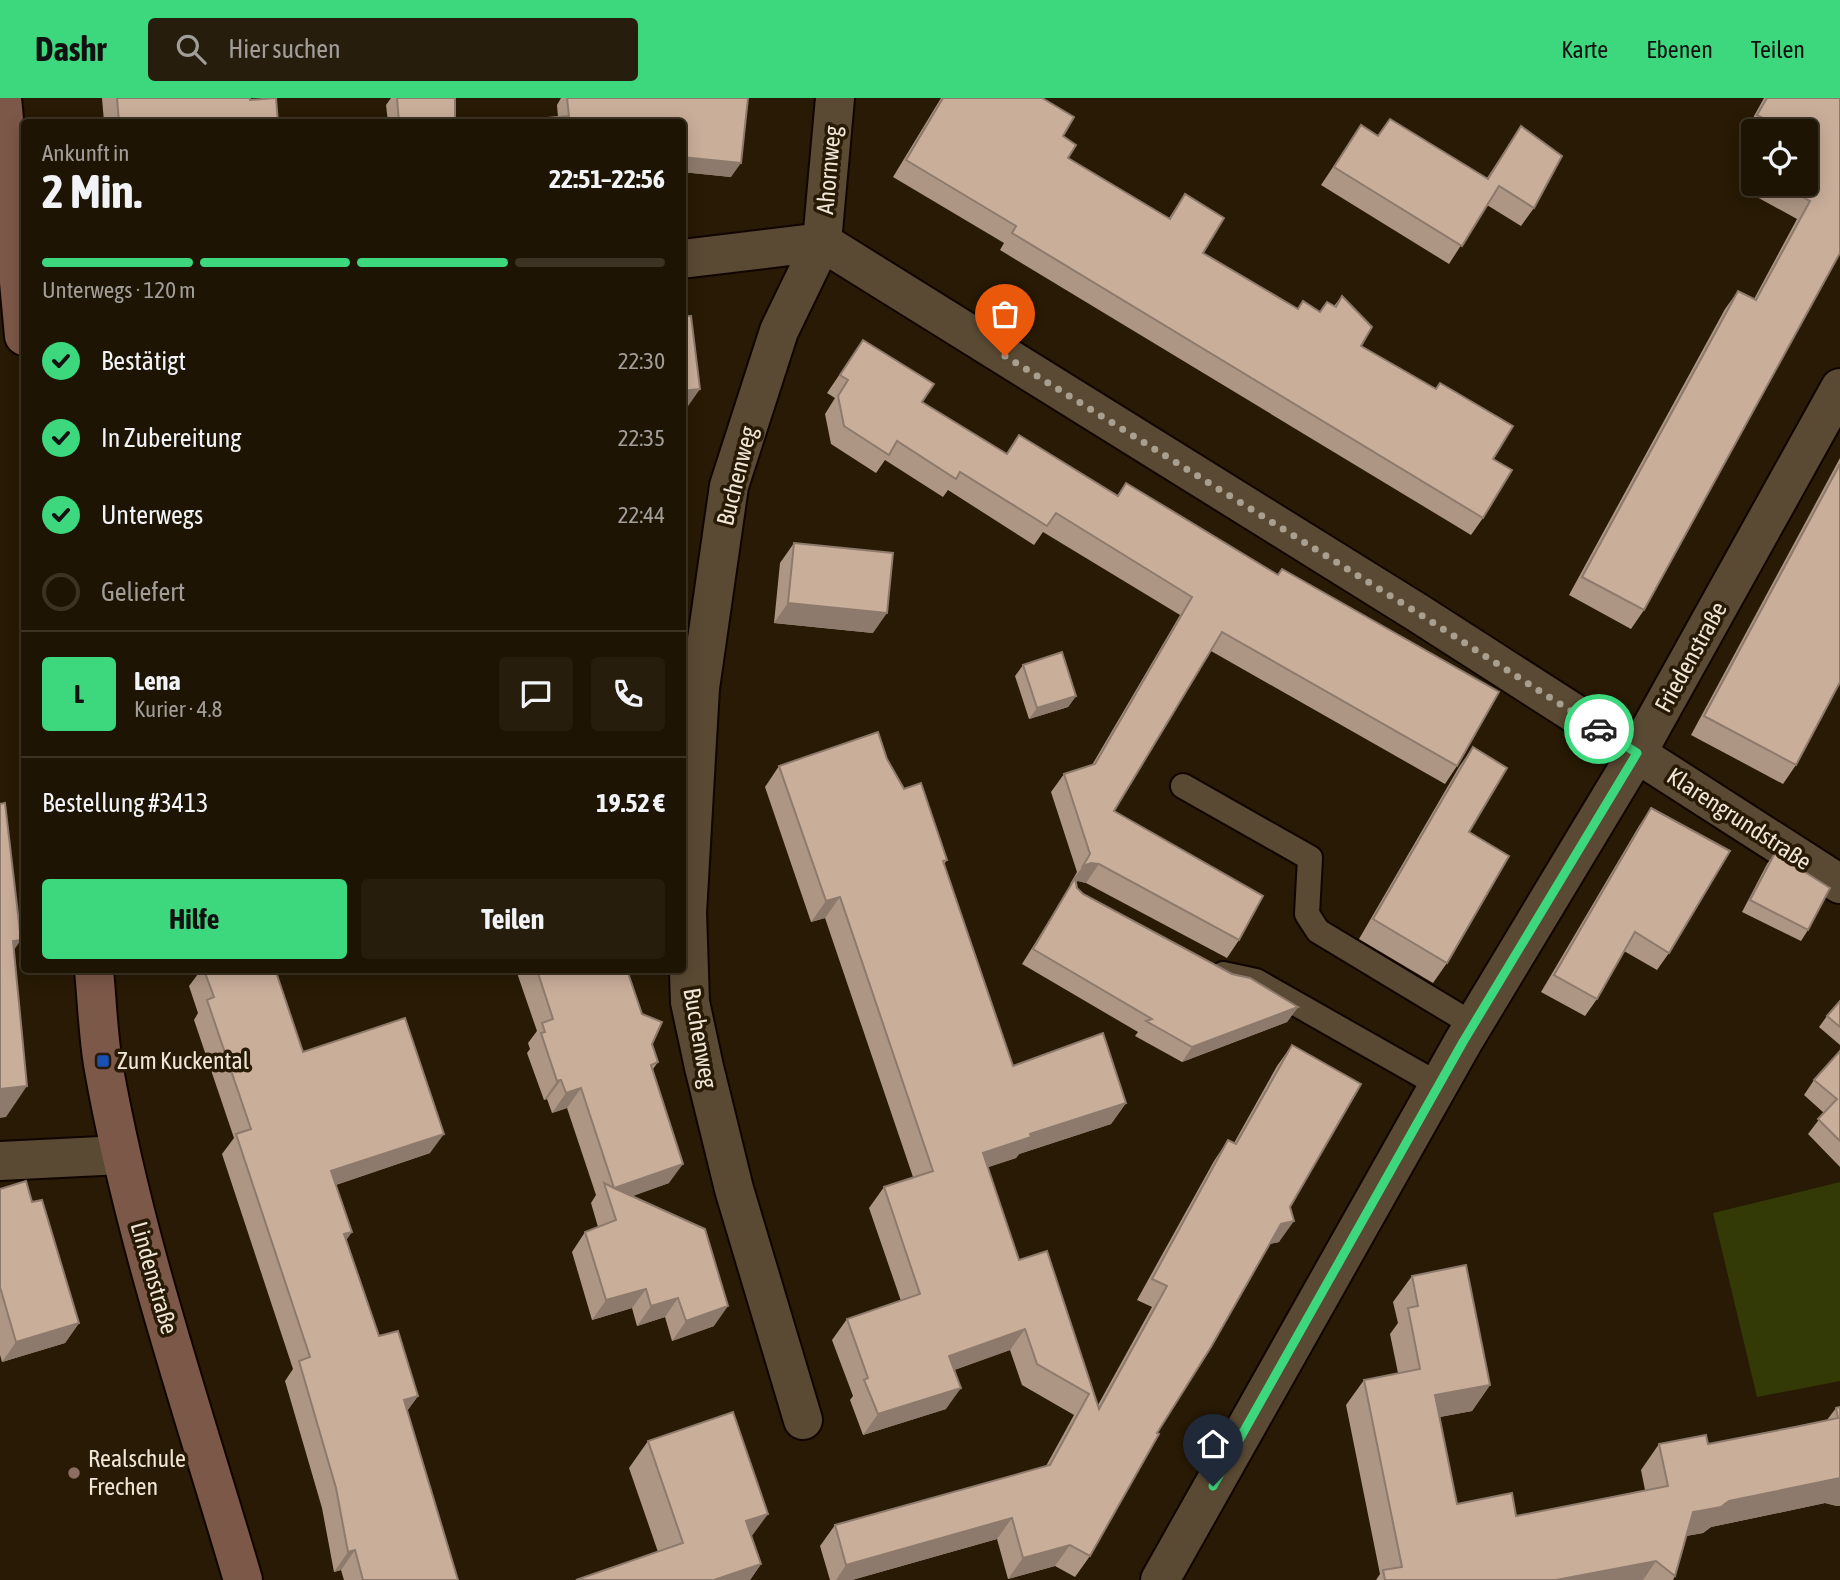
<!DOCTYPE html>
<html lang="de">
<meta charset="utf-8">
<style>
:root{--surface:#1e1403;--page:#261d0d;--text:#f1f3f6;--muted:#a19e9a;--line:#3c3325;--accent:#3dd77d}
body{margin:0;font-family:"Asap Condensed",sans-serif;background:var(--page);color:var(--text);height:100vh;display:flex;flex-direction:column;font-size:26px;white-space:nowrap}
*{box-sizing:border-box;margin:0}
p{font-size:23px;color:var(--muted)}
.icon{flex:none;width:38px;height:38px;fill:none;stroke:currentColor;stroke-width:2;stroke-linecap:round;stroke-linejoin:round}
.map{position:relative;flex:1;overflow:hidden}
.panel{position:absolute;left:21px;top:21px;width:665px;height:854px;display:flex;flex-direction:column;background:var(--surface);border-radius:7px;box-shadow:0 4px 18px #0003,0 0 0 2px var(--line)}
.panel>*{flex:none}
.controls{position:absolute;left:1741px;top:21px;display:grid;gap:14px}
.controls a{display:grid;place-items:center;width:77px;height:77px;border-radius:7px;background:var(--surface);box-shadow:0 4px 18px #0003,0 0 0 2px var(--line);font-size:35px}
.pin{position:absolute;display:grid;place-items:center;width:60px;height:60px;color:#fff;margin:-72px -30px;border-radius:50% 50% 50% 0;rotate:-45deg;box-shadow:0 0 7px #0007}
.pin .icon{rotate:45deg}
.courier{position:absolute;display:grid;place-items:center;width:70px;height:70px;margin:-35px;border:5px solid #3dd77d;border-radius:50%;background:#fff;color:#222;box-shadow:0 2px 9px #0007}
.summary em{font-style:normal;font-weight:700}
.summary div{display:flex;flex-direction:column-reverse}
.summary{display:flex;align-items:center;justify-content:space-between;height:119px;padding:0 21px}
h1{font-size:46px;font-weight:700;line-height:52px}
.bar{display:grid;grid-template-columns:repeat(4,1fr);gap:10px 7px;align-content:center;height:84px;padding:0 21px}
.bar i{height:9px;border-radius:5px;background:var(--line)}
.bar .active{background:var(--accent)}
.bar p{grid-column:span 4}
.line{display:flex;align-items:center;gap:18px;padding:0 21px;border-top:2px solid var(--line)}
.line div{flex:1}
.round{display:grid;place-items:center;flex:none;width:74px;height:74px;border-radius:7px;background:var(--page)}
ol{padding:0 21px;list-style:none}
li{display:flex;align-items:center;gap:21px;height:77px}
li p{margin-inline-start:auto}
li .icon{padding:7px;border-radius:50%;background:var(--accent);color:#111;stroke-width:4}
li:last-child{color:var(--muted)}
li i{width:38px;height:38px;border:4px solid var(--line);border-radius:50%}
.action{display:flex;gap:14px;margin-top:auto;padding:14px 21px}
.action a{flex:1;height:80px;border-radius:7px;background:var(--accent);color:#111;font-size:28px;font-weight:700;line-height:80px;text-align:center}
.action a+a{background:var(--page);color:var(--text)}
header{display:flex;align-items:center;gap:42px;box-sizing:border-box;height:98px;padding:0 35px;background:var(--accent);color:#111}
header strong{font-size:33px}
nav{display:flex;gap:38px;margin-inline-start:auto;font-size:24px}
.search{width:490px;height:63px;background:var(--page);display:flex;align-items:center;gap:18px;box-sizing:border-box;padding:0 24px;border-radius:7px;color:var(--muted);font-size:26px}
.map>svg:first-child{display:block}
</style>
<header>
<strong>Dashr</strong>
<div class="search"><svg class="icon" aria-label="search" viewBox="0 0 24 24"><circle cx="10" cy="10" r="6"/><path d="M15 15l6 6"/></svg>Hier suchen</div>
<nav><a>Karte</a><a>Ebenen</a><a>Teilen</a></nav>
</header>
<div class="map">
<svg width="1840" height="1482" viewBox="0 0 1840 1482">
<rect width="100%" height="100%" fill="#281a04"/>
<polygon fill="#333a06" points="1840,1084 1840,1283 1757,1299 1713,1115"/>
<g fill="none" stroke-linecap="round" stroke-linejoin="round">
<g stroke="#100500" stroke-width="28">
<g id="lane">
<polyline points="1183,688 1310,760 1307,816 1318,833 1474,927"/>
<polyline points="1223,876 1256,883 1439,987"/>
</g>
</g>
<g stroke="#100500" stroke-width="42">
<g id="street">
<polyline points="682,161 822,144 1418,515 1840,786"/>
<polyline points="0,1063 121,1057"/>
<polyline points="803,1322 734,1091 704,969 690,904 687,815 700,590 729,388 779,233 822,144 835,0"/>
<polyline points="1160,1482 1463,944 1637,655 1840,290"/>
</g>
</g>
<g stroke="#100500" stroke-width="42">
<g id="secondary">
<polyline points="2,0 24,238"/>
<path d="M94,872C97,903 98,935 103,966C134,1142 193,1312 243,1482"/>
</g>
</g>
<use href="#lane" stroke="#5a4a33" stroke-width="24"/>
<use href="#street" stroke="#5a4a33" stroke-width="38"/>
<use href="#secondary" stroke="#7c5848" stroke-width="38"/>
</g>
<g fill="#ad9684">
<polygon points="102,0 250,0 250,2 278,24 104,24"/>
<polygon points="391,0 455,0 455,24 388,24 386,7"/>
<polygon points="561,0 748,0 731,79 682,74 682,24 558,19 557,7"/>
<polygon points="941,0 1042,0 1063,38 1068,60 1169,120 1185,96 1203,155 1297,211 1303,203 1320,214 1334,208 1342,198 1361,248 1493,361 1483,420 1471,437 1000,152 1004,145 893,79"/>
<polygon points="1764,0 1840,0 1840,155 1644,512 1631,531 1569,497 1725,211 1738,193 1754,201 1797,121 1746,93 1754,81 1754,86 1806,86 1806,33 1754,33 1754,41 1744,36"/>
<polygon points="1390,21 1487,80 1521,28 1534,110 1521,128 1487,107 1449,166 1321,87 1361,27 1378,38"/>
<polygon points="863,242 922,304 1006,356 1019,337 1117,398 1126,385 1277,477 1282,471 1457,668 1445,686 1211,553 1114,713 1239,842 1227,860 1086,785 1078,783 1076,784 1077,790 1083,796 1232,876 1298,909 1287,924 1182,964 1135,938 1138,934 1022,866 1072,786 1070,786 1077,774 1051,694 1064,676 1092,667 1180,517 1043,434 1034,447 948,392 943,399 885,362 876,375 831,346 825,316 835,300 827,295"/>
<polygon points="1840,360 1840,584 1796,667 1783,686 1691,637"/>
<polygon points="794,445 873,535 774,525 780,465"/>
<polygon points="1023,567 1076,598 1068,609 1029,621 1015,578"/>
<polygon points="1473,649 1469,734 1447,865 1433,885 1359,841 1459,669"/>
<polygon points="887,661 947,762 944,766 1013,968 1126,1005 1111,1026 1019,1056 1016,1060 988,1069 1019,1162 1098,1307 1152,1209 1137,1202 1214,1063 1228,1042 1234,1045 1277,968 1292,947 1290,1109 1279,1144 1269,1146 1157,1335 1090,1458 1075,1479 1055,1468 1008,1481 997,1441 852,1482 830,1482 820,1448 835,1427 1046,1368 1074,1317 1022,1287 1010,1252 954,1272 946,1311 863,1337 850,1302 853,1298 832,1242 847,1221 901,1203 869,1110 884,1089 913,1079 825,820 811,824 765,689 779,668"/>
<polygon points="1651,710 1669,855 1657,872 1624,853 1597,901 1585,918 1541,894 1639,728"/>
<polygon points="1775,755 1808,832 1801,843 1742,814 1767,766"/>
<polygon points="197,872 280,872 277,877 303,954 430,1055 336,1087 346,1142 379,1238 418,1298 407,1313 458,1482 344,1482 341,1472 334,1474 322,1410 285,1283 293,1271 222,1056 234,1040 194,922 198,915 189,888 198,876"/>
<polygon points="516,872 627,872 658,964 653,971 669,1085 632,1098 714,1228 672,1243 665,1219 637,1228 632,1210 592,1222 572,1154 585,1134 598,1129 591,1105 596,1097 567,1010 552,1015 547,1001 544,1002 527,955 530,951 528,945 537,933"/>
<polygon points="1840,903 1840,947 1819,929 1827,918"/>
<polygon points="1840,953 1840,1069 1808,1036 1824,1015 1804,997 1814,982"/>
<polygon points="0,1091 32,1104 79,1225 65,1245 2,1264 0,1257"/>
<polygon points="1412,1178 1490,1287 1472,1313 1440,1319 1457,1406 1516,1418 1645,1392 1641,1372 1659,1346 1708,1346 1827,1322 1836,1310 1840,1309 1837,1408 1825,1405 1711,1429 1703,1435 1686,1438 1675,1478 1673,1482 1376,1482 1380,1476 1346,1307 1364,1282 1398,1275 1390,1236 1398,1225 1393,1204"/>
<polygon points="648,1343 752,1439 761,1466 750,1482 576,1482 658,1454 629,1370"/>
</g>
<g fill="#8d7a6c">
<polygon points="682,59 741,65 731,79 682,74"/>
<polygon points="700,291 686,311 682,311 682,293"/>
<polygon points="788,505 887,515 873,535 774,525"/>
<polygon points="1076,598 1068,609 1029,621 1037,610"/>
<polygon points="1091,765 1099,766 1086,785 1078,783 1070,786 1083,768"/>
<polygon points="840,799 825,820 811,824 826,803"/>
<polygon points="21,842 0,872 13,843"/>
<polygon points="1298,909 1287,924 1182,964 1192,949"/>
<polygon points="561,982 547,1001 544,1002 557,983"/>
<polygon points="27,988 6,1019 0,1020 0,991"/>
<polygon points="581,990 567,1010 552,1015 566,995"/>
<polygon points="1126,1005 1111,1026 1019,1056 1016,1060 968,1076 983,1055 1030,1036"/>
<polygon points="444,1036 430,1055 317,1093 331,1073"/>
<polygon points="683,1066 669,1085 611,1106 614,1090"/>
<polygon points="1294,1123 1279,1144 1266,1147 1281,1126"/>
<polygon points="352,1134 338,1154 344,1136"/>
<polygon points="646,1191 632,1210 592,1222 606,1202"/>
<polygon points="678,1200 665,1219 637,1228 651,1208"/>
<polygon points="728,1208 714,1228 672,1243 686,1223"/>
<polygon points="79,1225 65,1245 2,1264 16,1244"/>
<polygon points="1025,1231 1010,1252 935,1279 949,1258"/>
<polygon points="1490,1287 1472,1313 1417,1323 1435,1297"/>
<polygon points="961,1290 946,1311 863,1337 878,1316"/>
<polygon points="418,1298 404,1317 404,1302"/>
<polygon points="1840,1380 1840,1408 1837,1408 1825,1405 1711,1429 1703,1435 1675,1440 1693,1414 1729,1403"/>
<polygon points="768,1416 749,1442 746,1423"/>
<polygon points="1012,1420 997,1441 852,1482 836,1482 846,1467"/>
<polygon points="1070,1447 1055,1468 1008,1481 1023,1460"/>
<polygon points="355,1452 341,1472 334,1474 348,1454"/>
<polygon points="1656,1463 1643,1482 1556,1482"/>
<polygon points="761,1466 750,1482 714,1482"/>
</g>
<g fill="#c9ae9a" stroke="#8d7a6c" stroke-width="2">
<polygon points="117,0 250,0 250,2 276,0 278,24 119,24"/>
<polygon points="397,0 455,0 455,24 399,24"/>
<polygon points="567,0 748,0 741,65 682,59 682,24 502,24 569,18"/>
<polygon points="943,0 1042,0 1074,19 1063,38 1076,47 1068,60 1170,121 1185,96 1224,120 1203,155 1298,211 1303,203 1320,214 1327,204 1336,209 1342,198 1372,229 1361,248 1436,291 1440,285 1513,328 1493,361 1512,372 1483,420 1012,135 1016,128 906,62"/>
<polygon points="1767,0 1840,0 1840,155 1644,512 1582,479 1738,193 1756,202 1810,103 1779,86 1806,86 1806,33 1784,33 1785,32 1757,17"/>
<polygon points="1390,21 1488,81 1521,28 1562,58 1534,110 1499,88 1462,148 1334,69 1361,27 1378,38"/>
<polygon points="682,218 691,218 700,291 682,293"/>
<polygon points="863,242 934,286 922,304 1007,356 1019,337 1118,398 1126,385 1278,477 1282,471 1499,594 1457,668 1222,534 1114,713 1263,798 1239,842 1099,766 1091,765 1083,768 1090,756 1064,676 1095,666 1192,499 1056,415 1047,428 960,374 956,381 897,343 889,357 844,328 838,298 848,282 840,277"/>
<polygon points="1840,366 1840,584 1796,667 1704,618"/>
<polygon points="794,445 893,455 887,515 788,505"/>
<polygon points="1062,554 1076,598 1037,610 1023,567"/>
<polygon points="878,634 887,661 904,691 921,685 947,762 943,763 1013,968 1103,935 1126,1005 1030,1036 1031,1039 983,1055 1019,1162 1047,1153 1099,1311 1167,1188 1152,1181 1228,1042 1236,1046 1292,947 1361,986 1290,1109 1294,1123 1281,1126 1211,1249 1157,1335 1159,1336 1090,1458 1070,1447 1023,1460 1012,1420 846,1467 835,1427 1050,1367 1089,1296 1037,1266 1025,1231 949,1258 961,1290 878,1316 864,1282 868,1280 847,1221 920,1196 884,1089 933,1073 840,799 826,803 779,668"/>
<polygon points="1473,649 1507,670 1469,734 1509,758 1447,865 1373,821"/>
<polygon points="5,705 21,842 13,843 27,988 0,991 0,706"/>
<polygon points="1651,710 1730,753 1669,855 1635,834 1597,901 1554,877"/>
<polygon points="1775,755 1830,790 1808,832 1750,802"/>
<polygon points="1075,780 1077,790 1083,796 1232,876 1250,880 1298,909 1192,949 1146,923 1152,921 1033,851"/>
<polygon points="204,872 280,872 276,874 303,954 405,920 444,1036 331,1073 352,1134 344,1136 379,1238 398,1233 418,1298 404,1302 458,1482 363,1482 355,1452 348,1454 336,1390 299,1263 310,1259 236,1036 251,1031 207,902 214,899"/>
<polygon points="537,872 627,872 642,916 662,924 652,946 658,964 651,967 683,1066 614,1090 705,1131 728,1208 686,1223 678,1200 651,1208 646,1191 606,1202 585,1134 616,1122 604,1085 614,1090 581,990 566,995 561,982 557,983 541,935 545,934 542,925 553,921"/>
<polygon points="1840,903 1840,929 1827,918"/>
<polygon points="1840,953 1840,1043 1818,1021 1837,1001 1814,982"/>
<polygon points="26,1083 32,1104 42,1102 79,1225 16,1244 0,1189 0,1091"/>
<polygon points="1466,1167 1490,1287 1435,1297 1457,1406 1512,1395 1516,1418 1668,1388 1659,1346 1706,1337 1708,1346 1795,1329 1838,1320 1836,1310 1840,1309 1840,1380 1729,1403 1721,1409 1693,1414 1675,1478 1656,1463 1556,1482 1385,1482 1383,1472 1402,1469 1364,1282 1420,1271 1408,1210 1418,1208 1412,1178"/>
<polygon points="733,1314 768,1416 746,1423 761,1466 714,1482 576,1482 683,1445 648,1343"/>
</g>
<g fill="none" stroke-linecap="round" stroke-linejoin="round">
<polyline stroke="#a99f8e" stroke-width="7" stroke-dasharray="0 12.6" points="1005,258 1418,515 1599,631"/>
<polyline stroke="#3dd77d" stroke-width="9" points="1213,1388 1463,944 1637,655 1599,631"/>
</g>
<rect fill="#1a4fb4" stroke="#281a04" stroke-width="2.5" x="96" y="956" width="14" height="14" rx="3.5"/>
<circle fill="#8d6e63" stroke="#281a04" stroke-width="2.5" cx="74" cy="1375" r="7"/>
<g text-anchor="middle" stroke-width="7" stroke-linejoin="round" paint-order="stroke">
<g font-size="24" fill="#efe6d8" stroke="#281a04">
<text transform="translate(829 72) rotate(-85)" y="8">Ahornweg</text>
<text transform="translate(737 378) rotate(-76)" y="8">Buchenweg</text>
<text transform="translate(1691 559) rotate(-61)" y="8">Friedenstraße</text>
<text transform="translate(1739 721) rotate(33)" y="8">Klarengrundstraße</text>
<text transform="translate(700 940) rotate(80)" y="8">Buchenweg</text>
<text transform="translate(154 1180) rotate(74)" y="8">Lindenstraße</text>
</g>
<g font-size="24" fill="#efe6d8" stroke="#281a04" text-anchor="start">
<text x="117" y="971">Zum Kuckental</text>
<text x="88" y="1369">Realschule<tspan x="88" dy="28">Frechen</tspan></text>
</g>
</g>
</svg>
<div class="controls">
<a><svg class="icon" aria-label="locate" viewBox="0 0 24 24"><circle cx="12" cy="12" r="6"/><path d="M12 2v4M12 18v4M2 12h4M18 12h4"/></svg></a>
</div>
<div class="pin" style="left:1005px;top:258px;background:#ea580c"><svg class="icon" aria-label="bag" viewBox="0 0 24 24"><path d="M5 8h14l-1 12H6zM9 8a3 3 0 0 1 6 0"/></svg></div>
<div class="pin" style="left:1213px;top:1388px;background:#1f2937"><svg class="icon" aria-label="home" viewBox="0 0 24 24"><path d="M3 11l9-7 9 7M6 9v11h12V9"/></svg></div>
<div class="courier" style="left:1599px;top:631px"><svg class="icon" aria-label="car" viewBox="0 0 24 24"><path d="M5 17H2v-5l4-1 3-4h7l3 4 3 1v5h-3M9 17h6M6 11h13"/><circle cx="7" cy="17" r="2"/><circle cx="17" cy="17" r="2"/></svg></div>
<section class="panel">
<div class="summary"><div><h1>2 Min.</h1><p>Ankunft in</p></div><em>22:51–22:56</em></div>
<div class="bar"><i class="active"></i><i class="active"></i><i class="active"></i><i></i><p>Unterwegs · 120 m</p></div>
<ol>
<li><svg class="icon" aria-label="check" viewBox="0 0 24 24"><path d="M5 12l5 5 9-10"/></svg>Bestätigt<p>22:30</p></li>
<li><svg class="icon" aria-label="check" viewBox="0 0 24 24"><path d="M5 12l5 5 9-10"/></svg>In Zubereitung<p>22:35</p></li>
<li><svg class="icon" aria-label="check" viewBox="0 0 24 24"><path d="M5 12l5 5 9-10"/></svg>Unterwegs<p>22:44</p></li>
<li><i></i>Geliefert</li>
</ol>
<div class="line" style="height:126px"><b class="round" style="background:var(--accent);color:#111">L</b><div><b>Lena</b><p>Kurier · 4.8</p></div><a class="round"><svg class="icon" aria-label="chat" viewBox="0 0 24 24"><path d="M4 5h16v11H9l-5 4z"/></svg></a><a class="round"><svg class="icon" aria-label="phone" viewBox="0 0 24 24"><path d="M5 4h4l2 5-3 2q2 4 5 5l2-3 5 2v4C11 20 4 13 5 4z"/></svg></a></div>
<div class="line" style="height:91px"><div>Bestellung #3413</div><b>19.52 €</b></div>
<div class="action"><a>Hilfe</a><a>Teilen</a></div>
</section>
</div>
